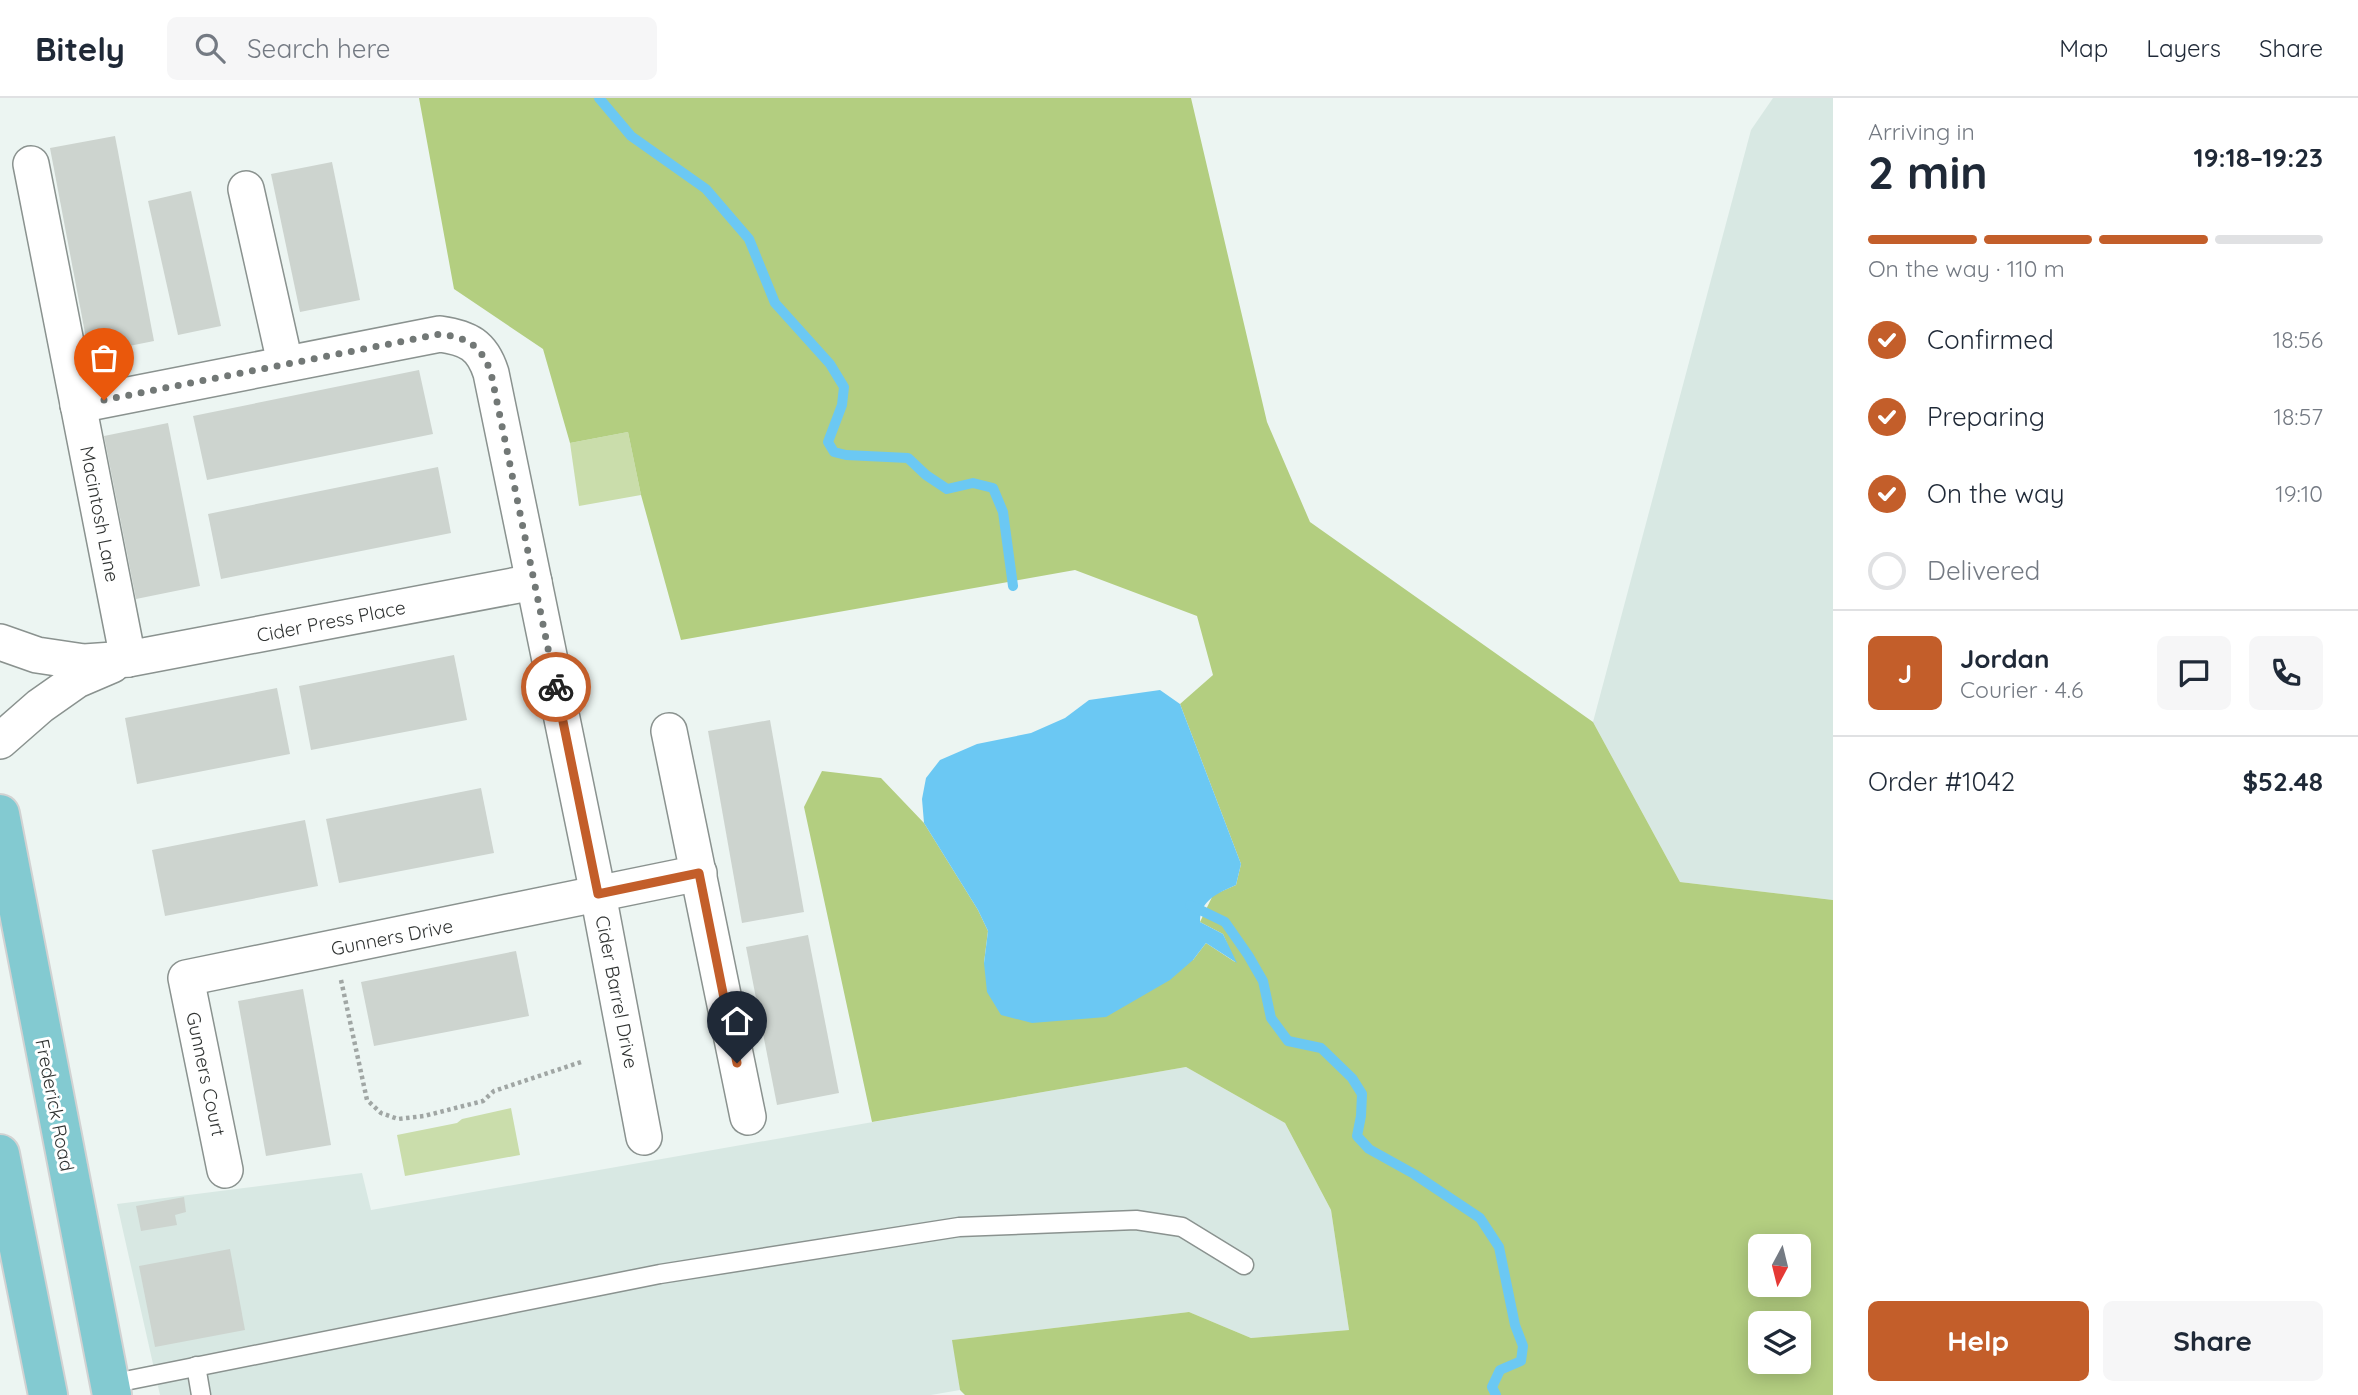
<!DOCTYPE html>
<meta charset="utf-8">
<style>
:root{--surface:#fff;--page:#f6f6f7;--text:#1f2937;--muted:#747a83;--line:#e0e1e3;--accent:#c35e2a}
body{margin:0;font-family:Quicksand,sans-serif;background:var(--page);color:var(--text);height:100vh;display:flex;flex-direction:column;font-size:26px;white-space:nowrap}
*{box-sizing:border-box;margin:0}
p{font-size:23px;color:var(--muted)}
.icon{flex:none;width:38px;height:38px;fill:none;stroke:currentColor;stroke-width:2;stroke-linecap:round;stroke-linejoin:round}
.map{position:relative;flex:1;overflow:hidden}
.drawer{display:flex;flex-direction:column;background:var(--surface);width:525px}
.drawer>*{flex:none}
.needle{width:46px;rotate:187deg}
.buttons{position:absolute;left:1748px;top:1136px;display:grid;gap:14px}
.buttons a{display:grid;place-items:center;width:63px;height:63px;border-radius:10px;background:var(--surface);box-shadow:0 4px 18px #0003;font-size:35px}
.pin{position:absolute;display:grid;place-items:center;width:60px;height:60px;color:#fff;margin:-72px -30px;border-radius:50% 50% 50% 0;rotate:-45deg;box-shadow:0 0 7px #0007}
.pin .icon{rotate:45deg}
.courier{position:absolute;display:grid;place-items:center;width:70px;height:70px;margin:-35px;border:5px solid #c35e2a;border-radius:50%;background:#fff;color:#222;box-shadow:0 2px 9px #0007}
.head em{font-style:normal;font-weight:700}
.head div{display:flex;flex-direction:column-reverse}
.head{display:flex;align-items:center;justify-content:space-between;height:119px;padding:0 35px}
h1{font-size:46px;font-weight:700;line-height:52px}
.bar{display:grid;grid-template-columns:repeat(4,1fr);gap:10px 7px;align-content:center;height:84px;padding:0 35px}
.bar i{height:9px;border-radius:5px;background:var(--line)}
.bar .selected{background:var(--accent)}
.bar p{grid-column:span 4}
.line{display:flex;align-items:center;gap:18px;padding:0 35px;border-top:2px solid var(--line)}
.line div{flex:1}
.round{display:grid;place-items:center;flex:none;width:74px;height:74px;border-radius:10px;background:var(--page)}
ol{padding:0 35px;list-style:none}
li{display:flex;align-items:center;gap:21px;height:77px}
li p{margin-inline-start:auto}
li .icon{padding:7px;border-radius:50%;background:var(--accent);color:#fff;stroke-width:4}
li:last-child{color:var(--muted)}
li i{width:38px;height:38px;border:4px solid var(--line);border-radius:50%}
.primary-button{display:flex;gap:14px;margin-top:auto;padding:14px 35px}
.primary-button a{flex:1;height:80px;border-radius:10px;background:var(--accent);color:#fff;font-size:28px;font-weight:700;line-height:80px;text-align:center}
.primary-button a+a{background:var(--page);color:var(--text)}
header{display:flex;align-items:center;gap:42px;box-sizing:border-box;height:98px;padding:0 35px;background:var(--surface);border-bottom:2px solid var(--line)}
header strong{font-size:33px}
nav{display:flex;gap:38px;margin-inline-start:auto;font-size:24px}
.search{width:490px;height:63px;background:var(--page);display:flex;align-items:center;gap:18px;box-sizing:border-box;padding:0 24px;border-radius:10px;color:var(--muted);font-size:26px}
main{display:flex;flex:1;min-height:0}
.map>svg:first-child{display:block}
</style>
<header>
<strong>Bitely</strong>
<div class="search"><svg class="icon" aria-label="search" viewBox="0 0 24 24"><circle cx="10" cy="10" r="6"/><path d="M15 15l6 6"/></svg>Search here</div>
<nav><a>Map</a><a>Layers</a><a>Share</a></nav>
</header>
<main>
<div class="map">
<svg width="1833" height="1297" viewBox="0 0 1833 1297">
<rect width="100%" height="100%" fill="#ecf5f2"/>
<g fill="#d8e8e3">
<polygon points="1773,0 1833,0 1833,802 1680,784 1593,624 1751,32"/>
<polygon points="1186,969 1285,1025 1331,1112 1349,1232 1251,1240 1189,1214 953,1242 960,1292 931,1297 160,1297 117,1106 362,1075 371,1112"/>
</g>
<g fill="#caddab">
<polygon points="628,334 641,397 579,408 570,345"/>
<polygon points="511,1010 520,1057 405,1078 397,1037 457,1025 462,1021"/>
</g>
<path fill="#b3ce80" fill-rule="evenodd" d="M419,0H1191L1267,324L1310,424L1593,624L1680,784L1833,802V1297H965L960,1292L952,1242L1189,1214L1251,1240L1349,1232L1331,1112L1285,1025L1186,969L872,1024L804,709L822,673L881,680L924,725L978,812L988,833L984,865L1193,862L1206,845L1235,864L1223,836L1200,824L1213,797L1236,787L1241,766L1180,606L1213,577L1197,518L1075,472L681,542L641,397L628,334L570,345L543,251L454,191ZM1760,1148H1799V1186H1760ZM1760,1225H1799V1264H1760Z"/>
<path fill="#6bc8f3" d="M1160,592L1180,606L1241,766L1236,787C1218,795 1200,802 1200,824L1223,836L1237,865L1206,845L1193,862L1170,882L1106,919L1032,925L1001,917L987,894L984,865L988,833L978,812L924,725L922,701L926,680L940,662L977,646L1031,635L1065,620L1089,602Z"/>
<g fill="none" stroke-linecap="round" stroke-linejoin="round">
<g stroke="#6bc8f3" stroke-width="10">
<polyline points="599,0 631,38 706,91 749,141 775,205 830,266 844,289 842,307 828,344 834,354 846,357 908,360 926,377 947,391 973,385 993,390 1003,414 1013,488"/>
<polyline points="1190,807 1225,824 1248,857 1263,883 1271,920 1288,943 1321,950 1352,980 1362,996 1361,1018 1357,1038 1369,1051 1414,1076 1480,1120 1499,1149 1515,1227 1523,1248 1521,1263 1500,1272 1492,1289 1496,1297"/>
</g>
</g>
<g fill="#cdd4cf">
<polygon points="115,38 154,243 89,256 50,50"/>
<polygon points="332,64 360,202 300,214 271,76"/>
<polygon points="191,93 221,228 178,237 148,103"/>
<polygon points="419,272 433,336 207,382 193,318"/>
<polygon points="168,325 200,488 136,501 104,338"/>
<polygon points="438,369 451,435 221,481 208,416"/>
<polygon points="454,557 467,622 311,652 299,588"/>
<polygon points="277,590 290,656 137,686 125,620"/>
<polygon points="770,622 804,814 742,825 708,633"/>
<polygon points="481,690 494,755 339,785 326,721"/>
<polygon points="305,722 318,788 165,818 152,752"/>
<polygon points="808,837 839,995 777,1007 746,849"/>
<polygon points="516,853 529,918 374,948 361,884"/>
<polygon points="303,891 331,1047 266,1058 238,903"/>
<polygon points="184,1099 186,1114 175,1117 177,1127 141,1133 136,1108"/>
<polygon points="230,1151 245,1232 155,1249 139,1168"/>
</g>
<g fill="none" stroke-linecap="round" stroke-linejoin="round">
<g stroke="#8a928f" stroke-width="21">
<g id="lane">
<polyline points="196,1268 201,1297"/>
<polyline points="110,1286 660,1176 959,1129 1136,1122 1182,1129 1244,1167"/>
</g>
</g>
<g stroke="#8a928f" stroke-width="38">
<g id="street">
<polyline points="31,66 128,561"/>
<polyline points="246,91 285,265"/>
<path d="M78,307L440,236C468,240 482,247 491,275L598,796L644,1039"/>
<polyline points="0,544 37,557 84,564 128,561 534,484"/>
<polyline points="669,633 748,1019"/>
<polyline points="0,643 40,608 77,582 112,567"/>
<polyline points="225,1072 186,880 699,775"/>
</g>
</g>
<g stroke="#d2d2d2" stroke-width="42">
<g id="primary">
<polyline points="0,716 112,1297"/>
<polyline points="0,1056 48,1297"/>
</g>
</g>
<polyline stroke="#a0a6a4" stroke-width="4.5" stroke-dasharray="3.5 3.5" stroke-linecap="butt" points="341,882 367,1002 381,1015 398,1021 424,1018 483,1003 494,993 581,964"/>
<use href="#lane" stroke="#fff" stroke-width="18"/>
<use href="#street" stroke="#fff" stroke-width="35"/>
<use href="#primary" stroke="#83cad1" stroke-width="38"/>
</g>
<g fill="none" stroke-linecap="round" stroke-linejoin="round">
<path stroke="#727876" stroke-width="7" stroke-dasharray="0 12.6" d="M104,302L440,236C468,240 481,247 491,275L556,589"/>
<polyline stroke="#c35e2a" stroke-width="9" points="556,589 598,796 699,775 737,965"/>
</g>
<g text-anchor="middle" stroke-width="6" stroke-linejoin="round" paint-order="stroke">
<g font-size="19" fill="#313433" stroke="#fff">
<text transform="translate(100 416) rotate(79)" y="7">Macintosh Lane</text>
<text transform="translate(331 523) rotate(-11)" y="7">Cider Press Place</text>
<text transform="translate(392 839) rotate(-11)" y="7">Gunners Drive</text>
<text transform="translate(617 894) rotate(79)" y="7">Cider Barrel Drive</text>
<text transform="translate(206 976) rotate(78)" y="7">Gunners Court</text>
<text transform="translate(55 1007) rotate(79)" y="7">Frederick Road</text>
</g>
</g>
</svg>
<div class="buttons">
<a><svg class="needle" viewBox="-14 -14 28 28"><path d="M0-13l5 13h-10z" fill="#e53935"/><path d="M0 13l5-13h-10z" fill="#747a83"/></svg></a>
<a><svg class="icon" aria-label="layers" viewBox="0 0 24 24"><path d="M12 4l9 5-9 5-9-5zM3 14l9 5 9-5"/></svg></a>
</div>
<div class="pin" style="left:104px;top:302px;background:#ea580c"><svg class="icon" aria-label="bag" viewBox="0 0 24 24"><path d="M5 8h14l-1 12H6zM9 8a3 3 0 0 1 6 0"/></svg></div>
<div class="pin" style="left:737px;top:965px;background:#1f2937"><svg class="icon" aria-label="home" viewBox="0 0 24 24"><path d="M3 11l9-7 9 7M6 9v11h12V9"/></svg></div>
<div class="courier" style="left:556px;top:589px"><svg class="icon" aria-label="bike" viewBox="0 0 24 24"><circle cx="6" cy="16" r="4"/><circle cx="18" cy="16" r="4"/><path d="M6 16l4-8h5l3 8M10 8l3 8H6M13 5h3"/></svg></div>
</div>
<section class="drawer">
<div class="head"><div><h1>2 min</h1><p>Arriving in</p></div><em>19:18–19:23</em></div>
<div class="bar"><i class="selected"></i><i class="selected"></i><i class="selected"></i><i></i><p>On the way · 110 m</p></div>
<ol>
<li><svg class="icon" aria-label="check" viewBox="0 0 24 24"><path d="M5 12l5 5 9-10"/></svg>Confirmed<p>18:56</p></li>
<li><svg class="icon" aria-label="check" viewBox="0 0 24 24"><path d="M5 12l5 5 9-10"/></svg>Preparing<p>18:57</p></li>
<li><svg class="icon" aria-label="check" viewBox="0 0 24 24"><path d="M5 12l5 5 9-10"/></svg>On the way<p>19:10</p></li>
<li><i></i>Delivered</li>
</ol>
<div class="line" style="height:126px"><b class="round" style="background:var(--accent);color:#fff">J</b><div><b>Jordan</b><p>Courier · 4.6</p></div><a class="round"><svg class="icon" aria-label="chat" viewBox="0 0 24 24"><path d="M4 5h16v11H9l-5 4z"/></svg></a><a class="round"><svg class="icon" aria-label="phone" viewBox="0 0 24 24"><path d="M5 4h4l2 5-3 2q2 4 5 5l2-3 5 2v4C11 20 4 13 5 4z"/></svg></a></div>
<div class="line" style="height:91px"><div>Order #1042</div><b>$52.48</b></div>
<div class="primary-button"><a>Help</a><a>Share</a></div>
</section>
</main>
